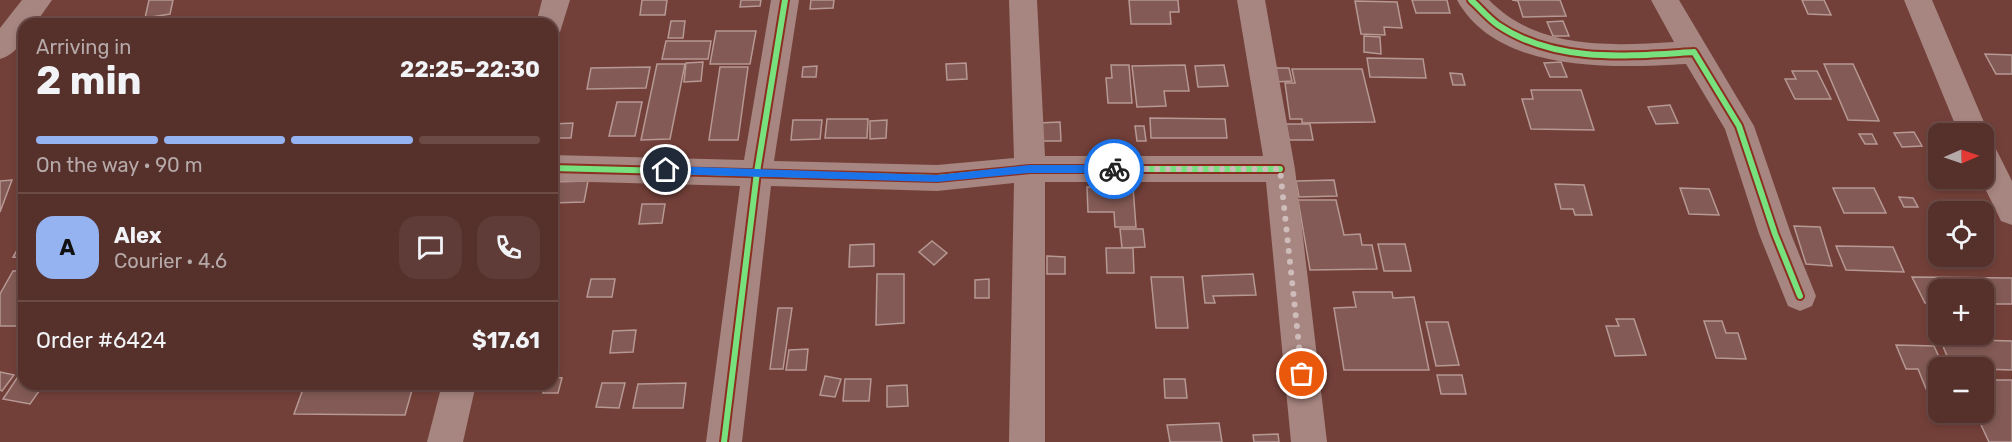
<!DOCTYPE html>
<meta charset="utf-8">
<style>
:root{--surface:#56302b;--page:#5f3c37;--text:#f1f3f6;--muted:#b6a9a9;--line:#6c4b47;--accent:#95b2f1}
body{margin:0;font-family:Rubik,sans-serif;background:var(--page);color:var(--text);height:100vh;display:flex;flex-direction:column;font-size:22px;white-space:nowrap}
*{box-sizing:border-box;margin:0}
p{font-size:20px;color:var(--muted)}
.icon{flex:none;width:33px;height:33px;fill:none;stroke:currentColor;stroke-width:2;stroke-linecap:round;stroke-linejoin:round}
.map{position:relative;flex:1;overflow:hidden}
.details{position:absolute;left:18px;top:18px;width:540px;height:372px;display:flex;flex-direction:column;background:var(--surface);border-radius:18px;box-shadow:0 3px 9px #0003,0 0 0 2px var(--line)}
.details>*{flex:none}
.needle{width:39px;rotate:88deg}
.fabs{position:absolute;left:1928px;top:123px;display:grid;gap:12px}
.fabs a{display:grid;place-items:center;width:66px;height:66px;border-radius:12px;background:var(--surface);box-shadow:0 3px 9px #0003,0 0 0 2px var(--line);font-size:30px}
.pin{position:absolute;display:grid;place-items:center;width:51px;height:51px;color:#fff;margin:-26px;border:3px solid #fff;border-radius:50%;box-shadow:0 2px 6px #0007}
.courier{position:absolute;display:grid;place-items:center;width:60px;height:60px;margin:-30px;border:4px solid #1a73e8;border-radius:50%;background:#fff;color:#222;box-shadow:0 2px 8px #0007}
.head em{font-style:normal;font-weight:700}
.head div{display:flex;flex-direction:column-reverse}
.head{display:flex;align-items:center;justify-content:space-between;height:102px;padding:0 18px}
h1{font-size:39px;font-weight:700;line-height:45px}
.bar{display:grid;grid-template-columns:repeat(4,1fr);gap:9px 6px;align-content:center;height:72px;padding:0 18px}
.bar i{height:8px;border-radius:4px;background:var(--line)}
.bar .current{background:var(--accent)}
.bar p{grid-column:span 4}
.line{display:flex;align-items:center;gap:15px;padding:0 18px;border-top:2px solid var(--line)}
.line div{flex:1}
.round{display:grid;place-items:center;flex:none;width:63px;height:63px;border-radius:18px;background:var(--page)}
.map>svg:first-child{display:block}
</style>
<div class="map">
<svg width="2012" height="442" viewBox="0 0 2012 442">
<rect width="100%" height="100%" fill="#734039"/>
<g fill="#835a55" stroke="#b69894" stroke-width="1.5">
<polygon points="149,0 173,0 170,14 145,18"/>
<polygon points="642,0 667,0 665,15 640,15"/>
<polygon points="741,0 761,0 760,6 740,7"/>
<polygon points="811,0 834,0 833,8 810,9"/>
<polygon points="1129,0 1178,0 1179,12 1170,12 1171,24 1131,24"/>
<polygon points="1412,0 1447,0 1450,13 1416,13"/>
<polygon points="1512,0 1560,0 1566,16 1523,17 1518,1"/>
<polygon points="1802,0 1824,0 1831,15 1808,14"/>
<polygon points="1355,1 1397,2 1402,28 1384,27 1385,35 1361,34"/>
<polygon points="671,21 685,21 683,38 668,38"/>
<polygon points="1563,21 1569,36 1553,36 1547,22"/>
<polygon points="716,31 756,31 750,64 710,64"/>
<polygon points="1364,36 1380,37 1381,54 1364,52"/>
<polygon points="666,41 711,41 708,59 662,59"/>
<polygon points="1985,54 2012,55 2012,74 1996,74"/>
<polygon points="1367,58 1423,59 1426,78 1370,77"/>
<polygon points="703,62 701,81 684,82 686,63"/>
<polygon points="1561,62 1567,77 1550,77 1544,63"/>
<polygon points="966,63 967,79 947,80 946,64"/>
<polygon points="657,64 685,64 670,139 641,140"/>
<polygon points="1824,64 1853,64 1879,121 1848,120"/>
<polygon points="1111,65 1129,65 1132,103 1108,103 1106,78 1112,78"/>
<polygon points="1185,65 1189,91 1164,91 1166,106 1137,107 1132,66"/>
<polygon points="1224,65 1228,86 1198,87 1195,66"/>
<polygon points="817,66 816,77 802,77 803,67"/>
<polygon points="650,67 646,88 587,89 591,68"/>
<polygon points="720,67 748,67 738,140 709,140"/>
<polygon points="1272,68 1289,68 1292,81 1275,82"/>
<polygon points="1292,69 1362,69 1375,122 1302,123 1302,119 1290,119 1285,83 1295,83"/>
<polygon points="1792,71 1817,71 1831,99 1795,99 1785,79 1796,79"/>
<polygon points="1450,73 1462,74 1465,85 1453,85"/>
<polygon points="1531,90 1581,90 1594,130 1531,129 1522,99 1533,99"/>
<polygon points="617,102 642,102 635,136 609,136"/>
<polygon points="1670,105 1678,123 1656,124 1648,107"/>
<polygon points="1150,118 1225,119 1227,138 1151,138"/>
<polygon points="827,119 868,119 867,138 825,138"/>
<polygon points="793,120 822,120 820,139 791,140"/>
<polygon points="887,120 886,138 870,139 870,121"/>
<polygon points="1060,122 1061,141 1039,141 1038,123"/>
<polygon points="573,123 571,138 552,138 552,124"/>
<polygon points="1286,124 1310,124 1313,140 1289,140"/>
<polygon points="1135,126 1144,126 1146,141 1137,141"/>
<polygon points="1914,132 1922,146 1902,147 1894,133"/>
<polygon points="1859,134 1872,134 1877,144 1865,144"/>
<polygon points="12,180 0,212 0,181"/>
<polygon points="1334,180 1337,196 1299,197 1296,181"/>
<polygon points="588,181 584,202 552,203 552,182"/>
<polygon points="1555,184 1584,185 1592,215 1575,215 1573,209 1561,209"/>
<polygon points="1087,187 1133,187 1136,227 1115,227 1114,212 1088,212"/>
<polygon points="1680,188 1709,189 1719,215 1689,214"/>
<polygon points="1833,188 1874,188 1886,213 1844,213"/>
<polygon points="1899,197 1913,198 1918,207 1904,207"/>
<polygon points="1298,200 1336,200 1344,235 1360,234 1362,245 1372,245 1377,269 1310,270"/>
<polygon points="642,204 665,204 662,223 639,224"/>
<polygon points="1794,226 1820,227 1832,266 1806,264"/>
<polygon points="1120,229 1143,229 1145,247 1122,248"/>
<polygon points="24,238 24,258 13,257"/>
<polygon points="932,241 947,253 934,265 919,252"/>
<polygon points="874,244 874,266 849,267 850,245"/>
<polygon points="1378,244 1405,244 1411,271 1384,271"/>
<polygon points="1836,246 1893,247 1904,272 1846,270"/>
<polygon points="1106,248 1133,248 1134,273 1107,273"/>
<polygon points="1047,256 1065,257 1065,274 1047,274"/>
<polygon points="13,271 24,271 24,326 0,326 0,294"/>
<polygon points="877,274 904,274 904,323 876,325"/>
<polygon points="1253,274 1256,295 1213,296 1215,303 1205,303 1202,276"/>
<polygon points="1151,277 1183,277 1188,328 1156,328"/>
<polygon points="1912,277 2012,278 2012,304 1983,304 1983,290 1938,290 1938,303 1925,303"/>
<polygon points="591,279 615,279 612,297 587,297"/>
<polygon points="989,279 989,298 975,298 975,280"/>
<polygon points="1353,292 1392,292 1393,298 1414,297 1429,370 1344,370 1334,308 1356,307"/>
<polygon points="778,308 792,308 783,369 770,369"/>
<polygon points="1928,310 1938,310 1938,331"/>
<polygon points="1616,319 1634,319 1646,355 1615,356 1606,326 1619,326"/>
<polygon points="1704,321 1722,321 1726,333 1738,333 1746,359 1716,358"/>
<polygon points="1426,322 1448,322 1459,365 1436,366"/>
<polygon points="636,330 633,352 610,353 613,331"/>
<polygon points="1940,339 2012,341 2012,370 1952,368"/>
<polygon points="1896,345 1934,346 1944,368 1938,368 1938,391 1927,391 1918,369 1906,369"/>
<polygon points="808,349 806,370 786,370 789,350"/>
<polygon points="0,372 14,375 2,391 0,390"/>
<polygon points="19,375 24,376 24,384 44,384 30,404 3,399"/>
<polygon points="1437,375 1462,375 1466,394 1441,394"/>
<polygon points="825,376 841,379 835,397 820,395"/>
<polygon points="552,377 562,378 558,393 543,393 545,384 552,384"/>
<polygon points="845,379 871,379 869,401 843,401"/>
<polygon points="1164,379 1185,379 1187,398 1165,398"/>
<polygon points="1983,380 2012,380 2012,442 1989,442 1975,412 1983,412"/>
<polygon points="602,383 625,383 619,408 596,407"/>
<polygon points="686,383 683,408 633,408 638,384"/>
<polygon points="907,385 908,406 887,407 887,386"/>
<polygon points="303,389 412,390 405,415 294,414"/>
<polygon points="1219,423 1222,442 1170,442 1167,425"/>
<polygon points="1278,434 1279,442 1254,442 1253,435"/>
</g>
<g fill="none" stroke-linecap="round" stroke-linejoin="round">
<g fill="#a78580" fill-rule="evenodd">
<path d="M22,0H52L35,24H24C24,41 17,54 0,59V28Z"/>
<polygon points="542,0 570,0 560,32 552,34 552,24 536,24"/>
<polygon points="771,0 799,0 774,161 937,165 1014,158 1009,0 1037,0 1045,156 1263,156 1237,0 1265,0 1295,169 1327,442 1291,442 1266,182 1045,182 1045,442 1009,442 1014,183 937,191 771,186 742,442 706,442 740,186 552,181 552,155 744,160"/>
<path d="M1457,0H1489C1538,50 1609,46 1674,42L1651,0H1679L1754,126L1791,234L1816,296L1812,306L1800,311L1788,306L1759,234L1725,129L1686,64C1615,68 1498,74 1457,0Z"/>
<polygon points="1904,0 1932,0 1989,134 1985,142 1994,145 2012,181 2012,225 2001,221 1980,178 1983,178 1983,134 1959,134"/>
<polygon points="442,384 476,384 463,442 427,442"/>
</g>
<g stroke="#8b2f21" stroke-width="10">
<g id="cycleway">
<path d="M1471,0C1480,8 1488,18 1498,25C1556,64 1628,56 1694,52L1739,126L1775,234L1800,296"/>
<polyline points="552,168 937,178 1030,169 1280,169"/>
<polyline points="724,442 757,172 785,0"/>
</g>
</g>
<use href="#cycleway" stroke="#77e17e" stroke-width="6"/>
</g>
<polygon fill="#1a73e8" points="1029,165 1114,165 1119,169 1114,173 1029,173 937,182 666,174 661,170 666,166 937,175"/>
<g fill="none" stroke-linecap="round" stroke-linejoin="round">
<polyline stroke="#cebcba" stroke-width="6" stroke-dasharray="0 10.8" points="1114,169 1280,169 1302,374"/>
</g>
</svg>
<div class="fabs">
<a><svg class="needle" viewBox="-14 -14 28 28"><path d="M0-13l5 13h-10z" fill="#e53935"/><path d="M0 13l5-13h-10z" fill="#b6a9a9"/></svg></a>
<a><svg class="icon" aria-label="locate" viewBox="0 0 24 24"><circle cx="12" cy="12" r="6"/><path d="M12 2v4M12 18v4M2 12h4M18 12h4"/></svg></a>
<a>+</a>
<a>−</a>
</div>
<div class="pin" style="left:1302px;top:374px;background:#ea580c"><svg class="icon" aria-label="bag" viewBox="0 0 24 24"><path d="M5 8h14l-1 12H6zM9 8a3 3 0 0 1 6 0"/></svg></div>
<div class="pin" style="left:666px;top:170px;background:#1f2937"><svg class="icon" aria-label="home" viewBox="0 0 24 24"><path d="M3 11l9-7 9 7M6 9v11h12V9"/></svg></div>
<div class="courier" style="left:1114px;top:169px"><svg class="icon" aria-label="bike" viewBox="0 0 24 24"><circle cx="6" cy="16" r="4"/><circle cx="18" cy="16" r="4"/><path d="M6 16l4-8h5l3 8M10 8l3 8H6M13 5h3"/></svg></div>
<section class="details">
<div class="head"><div><h1>2 min</h1><p>Arriving in</p></div><em>22:25–22:30</em></div>
<div class="bar"><i class="current"></i><i class="current"></i><i class="current"></i><i></i><p>On the way · 90 m</p></div>
<div class="line" style="height:108px"><b class="round" style="background:var(--accent);color:#111">A</b><div><b>Alex</b><p>Courier · 4.6</p></div><a class="round"><svg class="icon" aria-label="chat" viewBox="0 0 24 24"><path d="M4 5h16v11H9l-5 4z"/></svg></a><a class="round"><svg class="icon" aria-label="phone" viewBox="0 0 24 24"><path d="M5 4h4l2 5-3 2q2 4 5 5l2-3 5 2v4C11 20 4 13 5 4z"/></svg></a></div>
<div class="line" style="height:78px"><div>Order #6424</div><b>$17.61</b></div>
</section>
</div>
